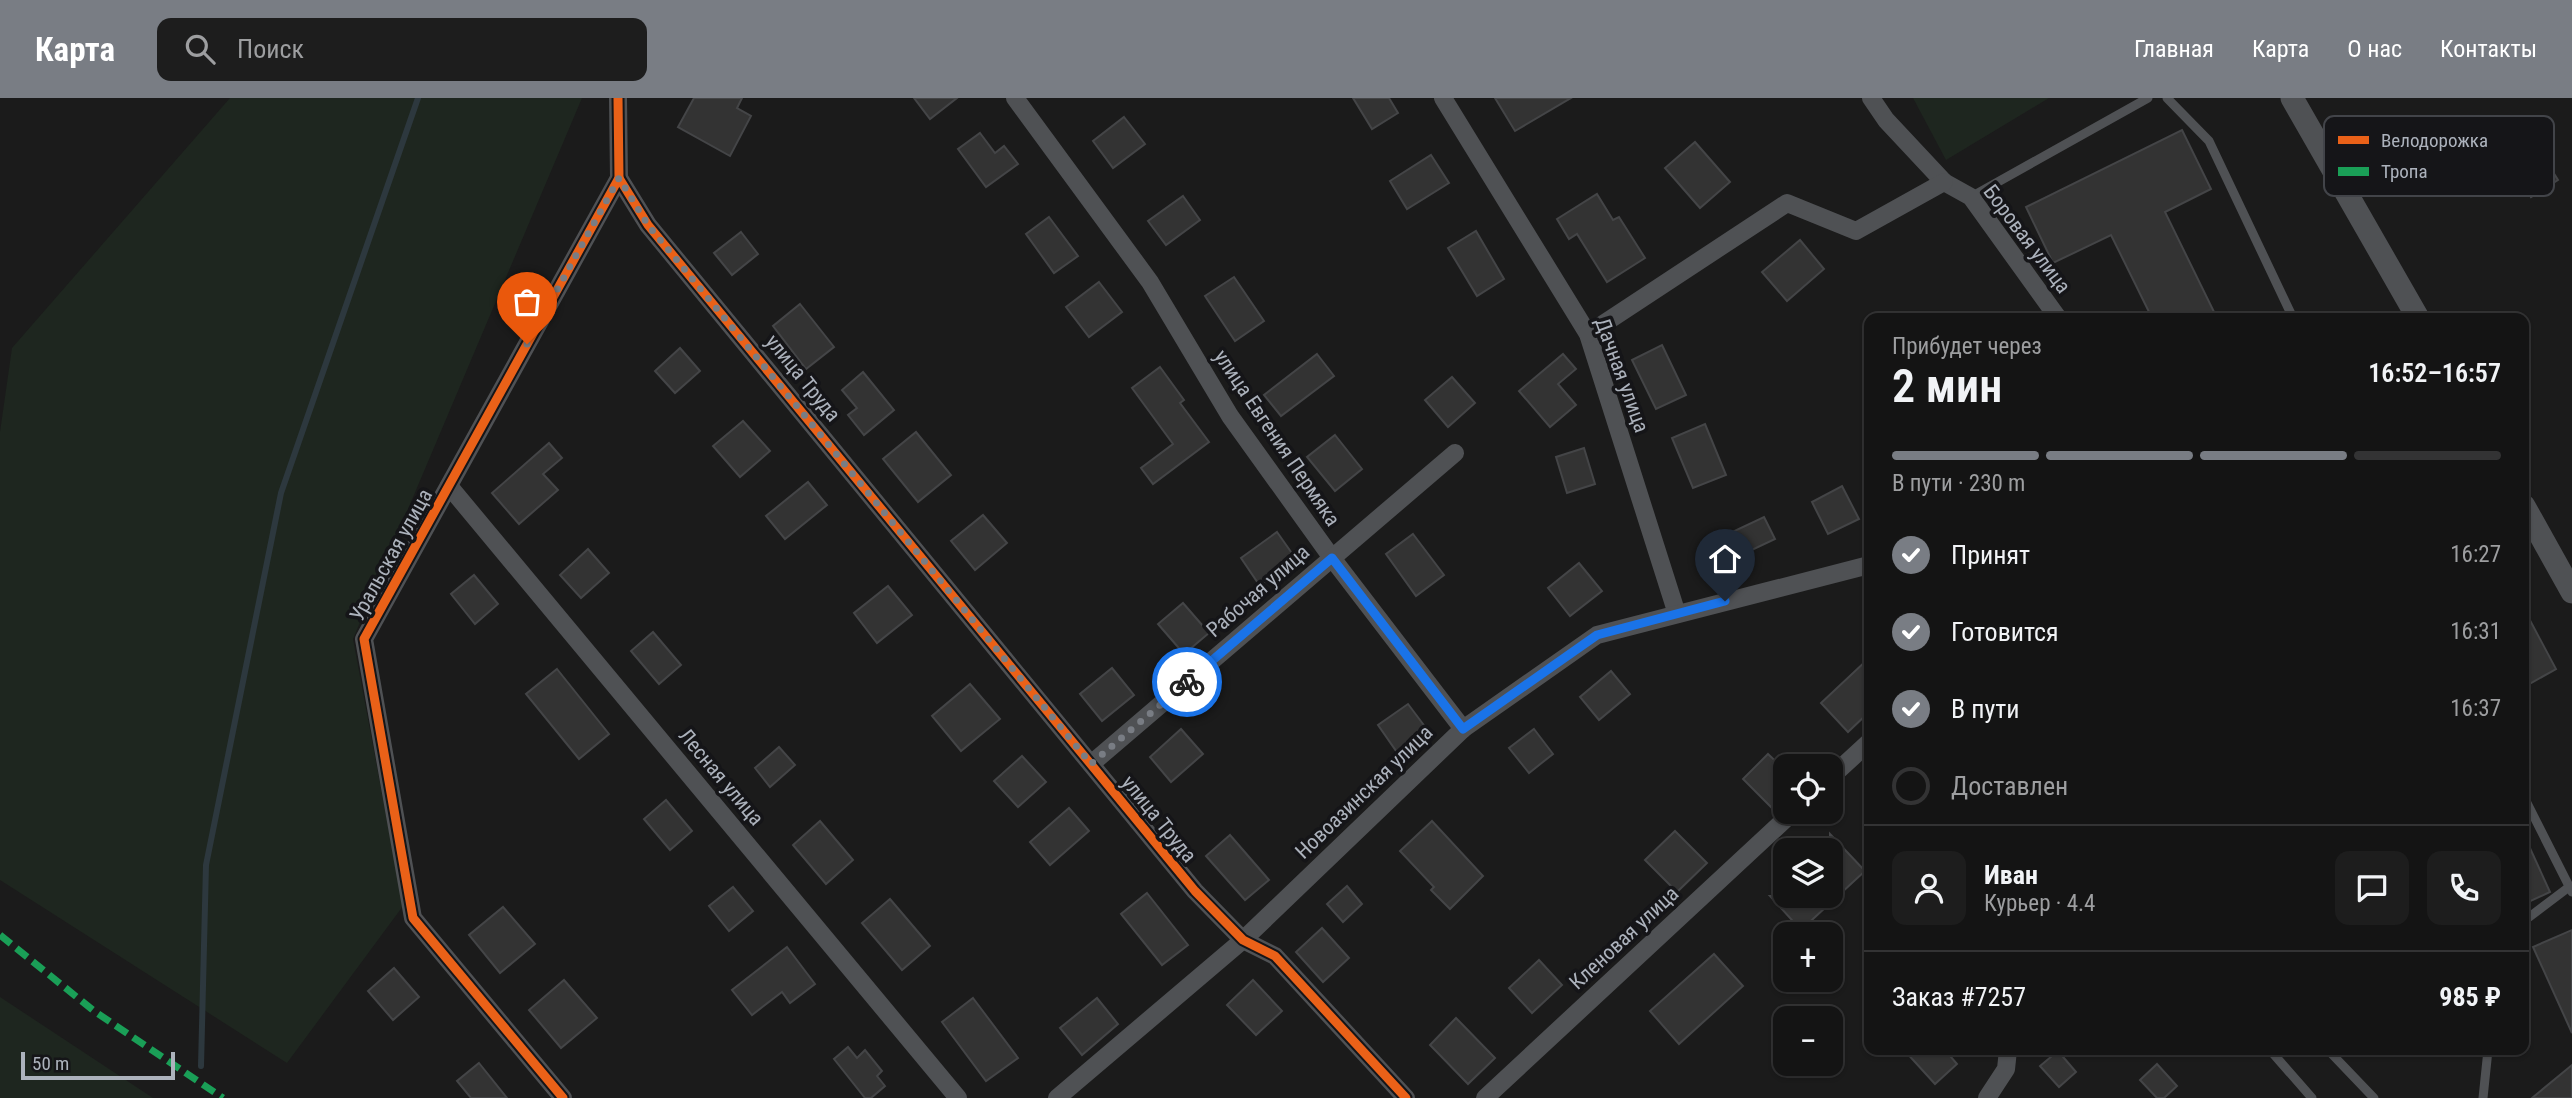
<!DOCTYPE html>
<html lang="ru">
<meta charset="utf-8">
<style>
:root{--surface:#141414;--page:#1d1d1d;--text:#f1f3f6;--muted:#9d9ea0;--line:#333334;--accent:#797d84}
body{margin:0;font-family:"Roboto Condensed",sans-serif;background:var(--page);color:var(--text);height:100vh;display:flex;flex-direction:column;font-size:26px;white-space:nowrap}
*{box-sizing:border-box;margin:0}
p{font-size:23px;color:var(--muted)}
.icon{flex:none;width:38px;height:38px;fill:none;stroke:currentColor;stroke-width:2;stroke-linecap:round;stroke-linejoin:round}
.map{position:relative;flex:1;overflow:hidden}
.details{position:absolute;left:1864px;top:215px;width:665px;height:742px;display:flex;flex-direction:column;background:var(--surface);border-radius:14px;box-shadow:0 2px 5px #0004,0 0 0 2px var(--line)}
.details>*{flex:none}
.buttons{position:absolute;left:1773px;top:656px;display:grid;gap:14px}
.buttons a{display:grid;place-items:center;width:70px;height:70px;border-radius:14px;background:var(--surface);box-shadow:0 2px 5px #0004,0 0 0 2px var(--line);font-size:35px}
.scale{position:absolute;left:21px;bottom:18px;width:154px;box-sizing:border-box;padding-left:7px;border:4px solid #acb2bc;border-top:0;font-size:19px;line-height:24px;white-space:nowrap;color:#acb2bc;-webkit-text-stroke:5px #151518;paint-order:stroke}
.pin{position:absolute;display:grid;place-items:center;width:60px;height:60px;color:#fff;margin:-72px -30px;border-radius:50% 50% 50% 0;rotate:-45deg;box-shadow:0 0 7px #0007}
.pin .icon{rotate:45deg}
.courier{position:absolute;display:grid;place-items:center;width:70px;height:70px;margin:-35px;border:5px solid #1a73e8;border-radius:50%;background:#fff;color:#222;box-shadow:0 2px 9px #0007}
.overview em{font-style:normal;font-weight:600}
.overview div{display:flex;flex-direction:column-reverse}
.overview{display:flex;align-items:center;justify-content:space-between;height:119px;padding:0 28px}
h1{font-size:46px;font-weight:600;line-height:52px}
.bar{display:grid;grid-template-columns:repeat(4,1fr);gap:10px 7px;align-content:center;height:84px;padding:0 28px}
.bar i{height:9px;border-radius:5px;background:var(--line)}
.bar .current{background:var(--accent)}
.bar p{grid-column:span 4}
.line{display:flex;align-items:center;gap:18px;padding:0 28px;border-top:2px solid var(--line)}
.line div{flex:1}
.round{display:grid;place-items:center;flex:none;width:74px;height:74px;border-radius:14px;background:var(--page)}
ol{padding:0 28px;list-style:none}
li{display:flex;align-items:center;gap:21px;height:77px}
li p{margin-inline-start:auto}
li .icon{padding:7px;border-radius:50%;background:var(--accent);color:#fff;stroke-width:4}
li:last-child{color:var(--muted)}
li i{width:38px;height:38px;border:4px solid var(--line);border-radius:50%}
header{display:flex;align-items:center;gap:42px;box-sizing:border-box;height:98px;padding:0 35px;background:var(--accent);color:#fff}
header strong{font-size:33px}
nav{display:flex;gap:38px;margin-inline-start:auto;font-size:24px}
.search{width:490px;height:63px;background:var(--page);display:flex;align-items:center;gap:18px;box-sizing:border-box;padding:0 24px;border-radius:14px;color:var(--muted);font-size:26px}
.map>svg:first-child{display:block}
</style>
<header>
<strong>Карта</strong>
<div class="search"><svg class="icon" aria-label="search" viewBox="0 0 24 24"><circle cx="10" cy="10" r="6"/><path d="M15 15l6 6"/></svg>Поиск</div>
<nav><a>Главная</a><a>Карта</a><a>О нас</a><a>Контакты</a></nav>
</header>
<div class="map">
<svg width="2572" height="1000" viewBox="0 0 2572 1000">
<rect width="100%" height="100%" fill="#1b1b1b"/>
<g fill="#1e261f">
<polygon points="230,0 582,0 353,541 403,808 287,965 0,782 0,334 12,250"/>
<polygon points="1913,0 2049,0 1946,62"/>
<polygon points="0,899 153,1000 0,1000"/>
</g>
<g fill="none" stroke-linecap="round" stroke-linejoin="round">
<polyline stroke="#2d383e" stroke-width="6" points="201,968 206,767 281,395 418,0"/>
</g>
<g fill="#333" stroke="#444547" stroke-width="2">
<polygon points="694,0 742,0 737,10 751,18 730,58 678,29"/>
<polygon points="914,0 957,0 930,21"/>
<polygon points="1353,0 1389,0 1398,15 1372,31"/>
<polygon points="1495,0 1571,0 1515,33"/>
<polygon points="1124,19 1145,46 1113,70 1093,43"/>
<polygon points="2182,32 2211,91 2165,114 2217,220 2152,220 2111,137 2053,165 2026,109"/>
<polygon points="980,35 995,55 1004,48 1018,66 986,89 958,51"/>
<polygon points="2529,36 2558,82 2531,99 2503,53"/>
<polygon points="1695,44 1730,84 1700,110 1665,70"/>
<polygon points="1431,57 1449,85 1407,111 1390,83"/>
<polygon points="1597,96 1613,122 1619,119 1645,160 1607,184 1577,136 1569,141 1557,121"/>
<polygon points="1183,98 1200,122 1166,147 1148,123"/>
<polygon points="1049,119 1078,158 1054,175 1026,136"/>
<polygon points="1476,133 1504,181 1477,198 1448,150"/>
<polygon points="741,134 758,156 732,177 714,155"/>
<polygon points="1800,142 1824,171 1787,203 1762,174"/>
<polygon points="1234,179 1264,223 1235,243 1205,198"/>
<polygon points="1099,184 1122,214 1089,239 1066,209"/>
<polygon points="800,206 834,249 806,271 773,228"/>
<polygon points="1662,247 1686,297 1656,311 1632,262"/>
<polygon points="680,250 700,273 675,295 655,273"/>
<polygon points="1317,256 1334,278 1281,318 1264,297"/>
<polygon points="1563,256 1576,271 1558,286 1576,307 1550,329 1519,293"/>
<polygon points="1160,269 1184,302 1180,305 1209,344 1153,386 1141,370 1173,346 1132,290"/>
<polygon points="863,274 894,312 864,337 848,317 857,310 842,292"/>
<polygon points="1452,279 1475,305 1448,329 1425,302"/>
<polygon points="743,323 770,353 740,379 713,348"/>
<polygon points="1705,326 1726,377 1693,390 1672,340"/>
<polygon points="916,334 951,377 918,404 883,361"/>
<polygon points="1335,337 1362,371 1335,393 1307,359"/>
<polygon points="549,345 562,360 543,376 558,392 519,426 492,395"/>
<polygon points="1584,350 1595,386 1567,395 1556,359"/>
<polygon points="808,384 827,407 785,441 766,418"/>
<polygon points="1842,388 1859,421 1828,436 1812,404"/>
<polygon points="983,417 1007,445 975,472 951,443"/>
<polygon points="1764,419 1775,441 1737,459 1726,437"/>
<polygon points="1277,434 1296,461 1260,488 1241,460"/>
<polygon points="1413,436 1444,477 1416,498 1386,456"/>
<polygon points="588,451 609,475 581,500 560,477"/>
<polygon points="1579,465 1602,493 1570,518 1548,490"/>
<polygon points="474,477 498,506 475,526 451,496"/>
<polygon points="888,488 912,517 877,545 854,515"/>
<polygon points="1183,505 1209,535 1184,556 1158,526"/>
<polygon points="2524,511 2556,571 2524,589"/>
<polygon points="653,534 681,567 659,586 631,553"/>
<polygon points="1869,560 1869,614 1848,634 1821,605"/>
<polygon points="1112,570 1134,597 1102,623 1080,596"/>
<polygon points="557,571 609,636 579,661 526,596"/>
<polygon points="1611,573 1630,596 1599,622 1580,599"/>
<polygon points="970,586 1000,621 961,653 932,618"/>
<polygon points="1408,606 1432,638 1401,660 1378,627"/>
<polygon points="1181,631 1203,656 1171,684 1150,659"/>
<polygon points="1534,631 1553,656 1529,675 1509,650"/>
<polygon points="779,649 795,667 770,689 755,670"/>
<polygon points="1768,656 1785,672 1785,698 1772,710 1743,681"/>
<polygon points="1022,658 1046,684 1018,709 994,683"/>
<polygon points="666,702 692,733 670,752 644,721"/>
<polygon points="1069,710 1089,733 1050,767 1030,744"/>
<polygon points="820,723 853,762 826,786 793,747"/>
<polygon points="1432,723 1483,778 1450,811 1431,792 1434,789 1400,753"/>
<polygon points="1675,733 1707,765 1677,794 1645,762"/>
<polygon points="1830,736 1865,773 1801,832 1770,798 1830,798"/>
<polygon points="1230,737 1269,782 1245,802 1206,758"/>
<polygon points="2524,737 2550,794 2524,806"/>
<polygon points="1347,788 1362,806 1343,824 1327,806"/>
<polygon points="733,789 753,813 729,833 709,808"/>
<polygon points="1147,795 1188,847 1162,867 1121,816"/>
<polygon points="890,801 930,848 902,872 862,825"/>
<polygon points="503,809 535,846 500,875 469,837"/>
<polygon points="1322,830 1349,860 1323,884 1296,854"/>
<polygon points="2572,832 2572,935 2533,849"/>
<polygon points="787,849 815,886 790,905 782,894 752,917 732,892"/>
<polygon points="1714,856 1743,888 1679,946 1650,913"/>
<polygon points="1539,862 1562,887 1532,915 1509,890"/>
<polygon points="394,870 419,899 393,922 368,893"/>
<polygon points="564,882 597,920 561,950 529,912"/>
<polygon points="1253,882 1282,913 1256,937 1227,907"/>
<polygon points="973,900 1018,960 986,983 942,924"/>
<polygon points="1097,900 1118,926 1082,957 1060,930"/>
<polygon points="1456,920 1495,960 1468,986 1430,947"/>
<polygon points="848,949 857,960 865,952 882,973 877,978 885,988 871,1000 865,1000 834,961"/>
<polygon points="1904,952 1945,952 1957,966 1935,986"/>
<polygon points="2058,953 2076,974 2059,989 2040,968"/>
<polygon points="479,965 507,1000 471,1000 457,983"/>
<polygon points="2157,966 2177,988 2164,1000 2157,1000 2140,982"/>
<polygon points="2572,967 2572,1000 2532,1000"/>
</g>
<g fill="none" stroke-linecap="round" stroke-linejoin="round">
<g stroke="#4f5154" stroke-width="9">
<polyline points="2167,0 2209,43 2293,220"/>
<polyline points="1971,99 2148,0"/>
<polyline points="2524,699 2572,794"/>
<polyline points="2524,823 2569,789"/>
<polyline points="2270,952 2312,1000"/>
<polyline points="2328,952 2374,1000"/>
<polyline points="2483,1000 2488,952"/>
</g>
<g stroke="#4f5154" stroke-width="18">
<polyline points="1015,0 1150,184 1230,318 1332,460 1463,631"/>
<polyline points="1443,0 1588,236 1677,516"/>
<polyline points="1871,0 1886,22 1944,84 1971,99 2058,220"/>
<polyline points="619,80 648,127 1195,793 1243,842 1275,858 1406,1000"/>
<polyline points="1588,236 1787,105 1856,133 1944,84"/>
<polyline points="449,388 958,1000"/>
<polyline points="1091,666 1455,355"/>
<polyline points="1830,680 1869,644"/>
<polyline points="563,1000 413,820 364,541 619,80 618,0"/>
<polyline points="1057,1000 1243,842 1463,631 1597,537 1869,467"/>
<polyline points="1485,1000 1793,714"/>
<polyline points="1987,1000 2006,971 2008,952"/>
</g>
<g stroke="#4f5154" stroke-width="23">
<polyline points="2292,0 2418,220"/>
<polyline points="2524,408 2572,494"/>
</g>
<polyline stroke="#1a9f57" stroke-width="7" stroke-dasharray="14 7" stroke-linecap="butt" points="0,837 94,913 223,1000"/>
<g stroke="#151518" stroke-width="13">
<g id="cycleway">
<polyline points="619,80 648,127 1195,793 1243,842 1275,858 1406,1000"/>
<polyline points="563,1000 413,820 364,541 619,80 618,0"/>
</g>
</g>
<use href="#cycleway" stroke="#ea6118" stroke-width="9"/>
</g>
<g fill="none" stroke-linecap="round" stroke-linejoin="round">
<polyline stroke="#797d84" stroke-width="7" stroke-dasharray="0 12.6" points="527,246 619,80 648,127 1091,666 1187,584"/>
<polyline stroke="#1a73e8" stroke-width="9" points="1187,584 1332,460 1463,631 1597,537 1725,503"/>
</g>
<g text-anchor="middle" stroke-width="7" stroke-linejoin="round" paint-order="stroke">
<g font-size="21" fill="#acb2bc" stroke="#151518">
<text transform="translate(2027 141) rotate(53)" y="7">Боровая улица</text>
<text transform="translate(1622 277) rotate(70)" y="7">Дачная улица</text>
<text transform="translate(803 280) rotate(51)" y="7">улица Труда</text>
<text transform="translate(1277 340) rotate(56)" y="7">улица Евгения Пермяка</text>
<text transform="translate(391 457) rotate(-61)" y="7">Уральская улица</text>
<text transform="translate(1258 493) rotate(-41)" y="7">Рабочая улица</text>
<text transform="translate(721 679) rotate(50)" y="7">Лесная улица</text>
<text transform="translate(1364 694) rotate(-44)" y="7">Новоазинская улица</text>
<text transform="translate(1159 721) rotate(51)" y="7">улица Труда</text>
<text transform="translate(1624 840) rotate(-43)" y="7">Кленовая улица</text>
</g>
</g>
<rect x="2324" y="18" width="230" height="80" rx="10" fill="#151518" stroke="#424449" stroke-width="2"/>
<rect x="2338" y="38" width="31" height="8" fill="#ea6118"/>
<rect x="2338" y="69" width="31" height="9" fill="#1a9f57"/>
<g font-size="19" fill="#acb2bc">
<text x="2381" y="49">Велодорожка</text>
<text x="2381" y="80">Тропа</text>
</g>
</svg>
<div class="buttons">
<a><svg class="icon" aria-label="locate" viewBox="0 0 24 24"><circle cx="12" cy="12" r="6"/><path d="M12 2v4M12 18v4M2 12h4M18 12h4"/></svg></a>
<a><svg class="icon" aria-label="layers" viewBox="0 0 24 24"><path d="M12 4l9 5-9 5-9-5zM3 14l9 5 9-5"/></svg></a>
<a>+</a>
<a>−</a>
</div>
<div class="scale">50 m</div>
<div class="pin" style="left:527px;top:246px;background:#ea580c"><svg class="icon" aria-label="bag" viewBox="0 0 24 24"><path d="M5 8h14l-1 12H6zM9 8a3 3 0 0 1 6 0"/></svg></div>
<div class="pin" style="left:1725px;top:503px;background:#1f2937"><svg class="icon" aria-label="home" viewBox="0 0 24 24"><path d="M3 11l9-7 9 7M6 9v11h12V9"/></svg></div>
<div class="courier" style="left:1187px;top:584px"><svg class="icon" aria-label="bike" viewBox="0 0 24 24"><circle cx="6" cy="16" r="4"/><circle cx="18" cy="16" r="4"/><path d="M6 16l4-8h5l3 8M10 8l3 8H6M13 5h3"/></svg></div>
<section class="details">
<div class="overview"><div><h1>2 мин</h1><p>Прибудет через</p></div><em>16:52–16:57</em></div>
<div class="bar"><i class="current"></i><i class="current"></i><i class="current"></i><i></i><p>В пути · 230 m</p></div>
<ol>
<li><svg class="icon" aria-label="check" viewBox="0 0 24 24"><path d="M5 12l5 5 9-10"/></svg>Принят<p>16:27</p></li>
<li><svg class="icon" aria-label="check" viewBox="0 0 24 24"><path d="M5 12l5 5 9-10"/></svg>Готовится<p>16:31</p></li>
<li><svg class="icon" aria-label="check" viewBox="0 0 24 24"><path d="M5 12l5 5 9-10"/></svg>В пути<p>16:37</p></li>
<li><i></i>Доставлен</li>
</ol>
<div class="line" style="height:126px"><a class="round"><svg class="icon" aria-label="person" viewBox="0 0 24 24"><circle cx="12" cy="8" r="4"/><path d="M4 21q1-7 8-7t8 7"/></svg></a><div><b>Иван</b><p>Курьер · 4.4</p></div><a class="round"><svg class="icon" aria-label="chat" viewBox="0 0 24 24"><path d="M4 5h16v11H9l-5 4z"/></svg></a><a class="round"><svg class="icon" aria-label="phone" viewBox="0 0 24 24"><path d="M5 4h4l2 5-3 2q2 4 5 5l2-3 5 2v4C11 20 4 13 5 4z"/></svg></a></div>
<div class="line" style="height:91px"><div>Заказ #7257</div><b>985 ₽</b></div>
</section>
</div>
